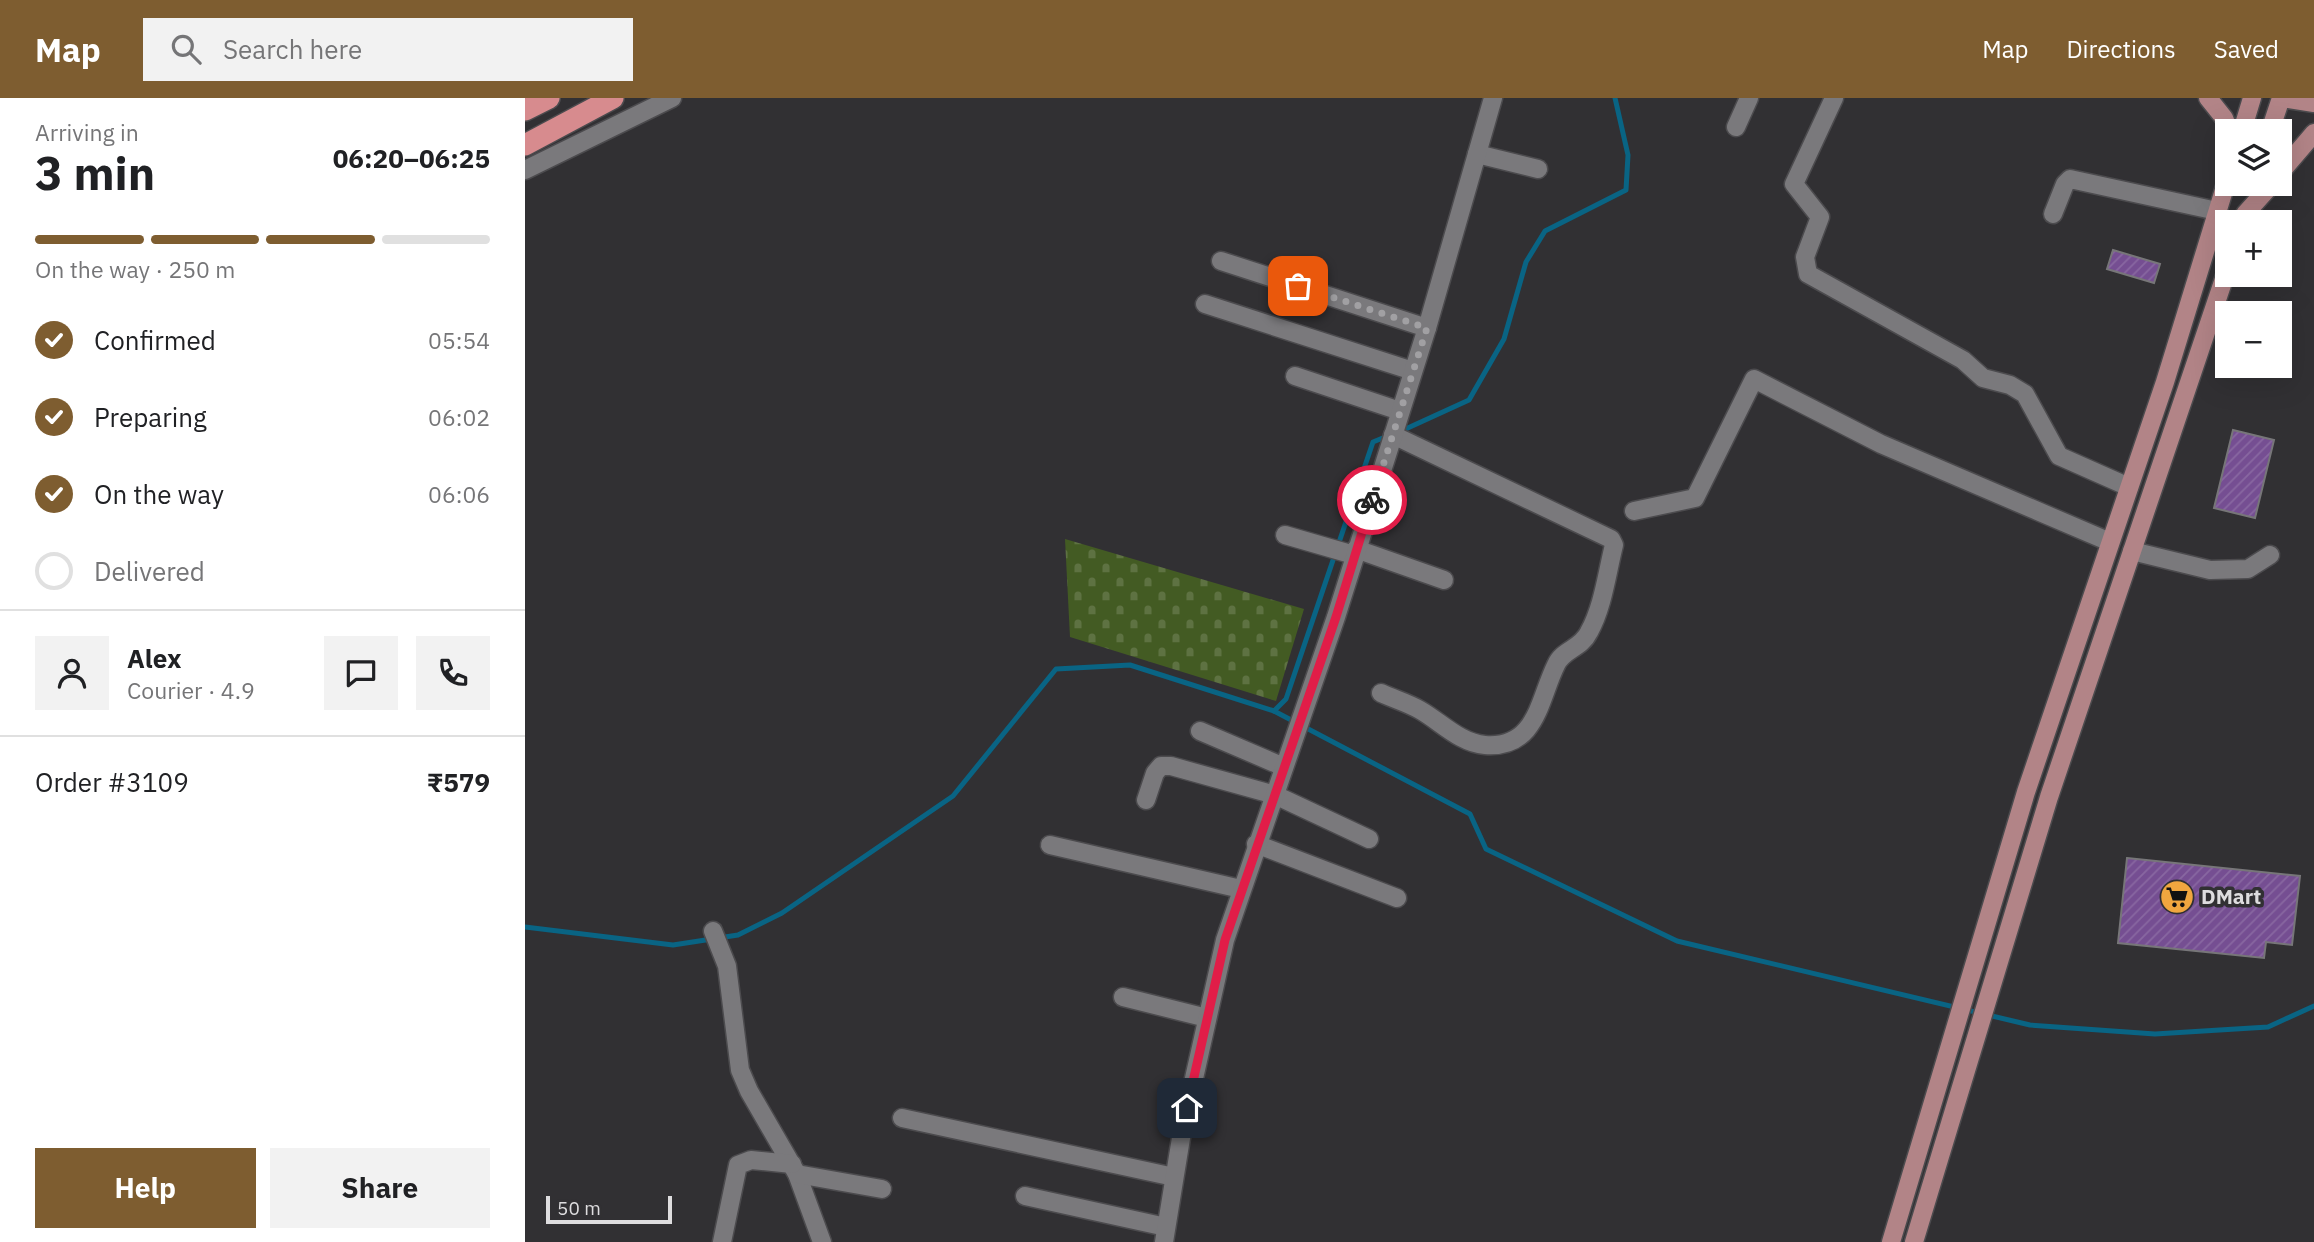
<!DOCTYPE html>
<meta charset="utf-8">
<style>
:root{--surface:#fff;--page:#f2f2f2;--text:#202124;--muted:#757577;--line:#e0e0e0;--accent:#7e5d30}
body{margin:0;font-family:"IBM Plex Sans",sans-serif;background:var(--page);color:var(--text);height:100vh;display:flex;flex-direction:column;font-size:26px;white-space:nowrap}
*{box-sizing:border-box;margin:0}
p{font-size:23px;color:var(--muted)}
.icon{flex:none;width:38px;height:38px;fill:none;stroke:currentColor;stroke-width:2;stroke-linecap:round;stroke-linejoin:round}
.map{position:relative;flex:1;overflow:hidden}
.sheet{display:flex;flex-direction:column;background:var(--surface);width:525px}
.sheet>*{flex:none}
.fabs{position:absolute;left:1690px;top:21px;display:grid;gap:14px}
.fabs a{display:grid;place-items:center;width:77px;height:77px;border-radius:0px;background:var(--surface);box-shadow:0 7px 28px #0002;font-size:35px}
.scale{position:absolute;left:21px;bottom:18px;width:126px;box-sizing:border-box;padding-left:7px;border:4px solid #dedddf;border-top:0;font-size:19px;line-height:24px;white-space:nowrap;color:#dedddf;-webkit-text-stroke:5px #313033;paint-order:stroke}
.pin{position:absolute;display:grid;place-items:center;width:60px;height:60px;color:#fff;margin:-30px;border-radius:14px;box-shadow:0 4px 10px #0006}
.courier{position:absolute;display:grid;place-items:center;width:70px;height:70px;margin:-35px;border:5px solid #e11d48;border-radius:50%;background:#fff;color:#222;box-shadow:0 2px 9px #0007}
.headline em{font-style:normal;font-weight:700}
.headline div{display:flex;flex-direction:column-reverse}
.headline{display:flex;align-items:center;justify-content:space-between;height:119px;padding:0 35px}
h1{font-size:46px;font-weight:700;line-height:52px}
.bar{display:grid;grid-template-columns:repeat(4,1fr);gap:10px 7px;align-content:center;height:84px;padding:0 35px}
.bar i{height:9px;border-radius:5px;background:var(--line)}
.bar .current{background:var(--accent)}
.bar p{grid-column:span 4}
.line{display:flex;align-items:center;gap:18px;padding:0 35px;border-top:2px solid var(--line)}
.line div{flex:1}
.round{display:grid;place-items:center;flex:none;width:74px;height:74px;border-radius:0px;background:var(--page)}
ol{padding:0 35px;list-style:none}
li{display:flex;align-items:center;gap:21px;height:77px}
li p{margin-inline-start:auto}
li .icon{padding:7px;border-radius:50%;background:var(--accent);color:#fff;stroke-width:4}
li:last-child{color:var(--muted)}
li i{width:38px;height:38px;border:4px solid var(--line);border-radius:50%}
.action{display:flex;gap:14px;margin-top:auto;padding:14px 35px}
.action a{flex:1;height:80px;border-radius:0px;background:var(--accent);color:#fff;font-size:28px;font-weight:700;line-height:80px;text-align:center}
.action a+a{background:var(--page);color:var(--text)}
header{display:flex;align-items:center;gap:42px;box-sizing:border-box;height:98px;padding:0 35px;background:var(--accent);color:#fff}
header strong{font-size:33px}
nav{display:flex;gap:38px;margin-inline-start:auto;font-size:24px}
.search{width:490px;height:63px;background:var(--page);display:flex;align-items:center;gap:18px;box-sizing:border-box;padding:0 24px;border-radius:0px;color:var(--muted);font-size:26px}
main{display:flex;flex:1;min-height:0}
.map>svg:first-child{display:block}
</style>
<header>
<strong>Map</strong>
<div class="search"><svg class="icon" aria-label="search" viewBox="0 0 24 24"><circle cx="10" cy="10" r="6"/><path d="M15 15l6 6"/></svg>Search here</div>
<nav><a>Map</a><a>Directions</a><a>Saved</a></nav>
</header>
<main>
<section class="sheet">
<div class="headline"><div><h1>3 min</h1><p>Arriving in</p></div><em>06:20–06:25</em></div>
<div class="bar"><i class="current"></i><i class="current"></i><i class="current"></i><i></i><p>On the way · 250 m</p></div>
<ol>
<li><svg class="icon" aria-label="check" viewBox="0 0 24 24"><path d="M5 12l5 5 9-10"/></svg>Confirmed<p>05:54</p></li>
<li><svg class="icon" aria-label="check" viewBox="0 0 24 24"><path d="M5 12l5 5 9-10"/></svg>Preparing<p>06:02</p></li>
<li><svg class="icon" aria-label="check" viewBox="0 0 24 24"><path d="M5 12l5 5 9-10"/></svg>On the way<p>06:06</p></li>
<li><i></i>Delivered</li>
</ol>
<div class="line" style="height:126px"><a class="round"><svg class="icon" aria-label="person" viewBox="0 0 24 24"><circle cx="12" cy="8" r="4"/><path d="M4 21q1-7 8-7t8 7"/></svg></a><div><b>Alex</b><p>Courier · 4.9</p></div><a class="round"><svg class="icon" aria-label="chat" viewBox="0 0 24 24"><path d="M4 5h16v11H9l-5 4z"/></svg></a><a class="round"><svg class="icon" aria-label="phone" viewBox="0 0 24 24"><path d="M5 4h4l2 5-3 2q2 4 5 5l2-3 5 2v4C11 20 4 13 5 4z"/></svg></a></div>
<div class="line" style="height:91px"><div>Order #3109</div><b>₹579</b></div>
<div class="action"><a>Help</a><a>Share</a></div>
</section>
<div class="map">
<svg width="1789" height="1144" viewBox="0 0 1789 1144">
<defs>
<pattern id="cemetery-stones" width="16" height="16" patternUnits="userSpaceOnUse" patternTransform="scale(1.75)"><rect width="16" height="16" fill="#435b23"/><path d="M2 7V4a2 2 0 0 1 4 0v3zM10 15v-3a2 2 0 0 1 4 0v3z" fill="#5e7242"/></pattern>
<pattern id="building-hatch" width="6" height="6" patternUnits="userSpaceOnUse" patternTransform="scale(1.75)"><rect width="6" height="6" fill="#754e92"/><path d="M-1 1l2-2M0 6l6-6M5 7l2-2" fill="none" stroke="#8867a1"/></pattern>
</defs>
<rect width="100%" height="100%" fill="#313033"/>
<polygon fill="url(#cemetery-stones)" points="540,441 779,511 751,603 545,539"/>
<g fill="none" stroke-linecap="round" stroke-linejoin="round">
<g stroke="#096484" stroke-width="5">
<polyline points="874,334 944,302 979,241 1001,164 1020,133 1101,92 1103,57 1090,0"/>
<polyline points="749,613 945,716 961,751 1152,843 1505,927 1630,936 1743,929 1789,908"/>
<polyline points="0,829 148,847 213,837 257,815 428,698 531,571 605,567 749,613 761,601 848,344 865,337"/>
</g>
</g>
<g fill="url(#building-hatch)" stroke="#777679" stroke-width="2">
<polygon points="1588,152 1635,166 1629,185 1582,171"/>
<polygon points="1708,332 1749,342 1730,420 1689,410"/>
<polygon points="1602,760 1775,778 1767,847 1741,844 1739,860 1593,845"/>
</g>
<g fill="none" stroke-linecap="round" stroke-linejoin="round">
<g stroke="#4c4b4e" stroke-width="21">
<g id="minor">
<polyline points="1309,0 1269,86 1295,119 1280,159 1283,176 1438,262 1458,280 1485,287 1500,296 1534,358 1604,389"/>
<polyline points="1211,29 1224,0"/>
<polyline points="952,56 1013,71"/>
<polyline points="0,72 147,0"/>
<polyline points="1528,116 1540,86 1545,81 1692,113"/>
<polyline points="696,163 902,230"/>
<polyline points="680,206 888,273"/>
<polyline points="770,278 875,313"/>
<polyline points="1109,413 1170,400 1229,281 1356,346 1585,444"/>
<polyline points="760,437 829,457"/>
<polyline points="831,451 919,482"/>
<polyline points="1607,453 1685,472 1723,471 1745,457"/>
<path d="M856,595C869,601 883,605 895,612C916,624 935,645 960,647C1012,651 1014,601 1031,567C1038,551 1056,551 1064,534C1078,509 1082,475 1089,447L1086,441L868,337"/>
<polyline points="675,633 759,669"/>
<polyline points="621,702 630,675 636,668 646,668 750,697 844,741"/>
<polyline points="731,746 872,800"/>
<polyline points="525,747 716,791"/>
<polyline points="188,833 202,868 215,972 224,993 272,1076 297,1144"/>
<polyline points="598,899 682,920"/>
<polyline points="377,1020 649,1079"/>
<polyline points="272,1076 357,1091"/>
<polyline points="500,1098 641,1129"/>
<polyline points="197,1144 213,1067 226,1062 267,1066"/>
<polyline points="639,1144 657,1034 700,842 811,519 902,230 968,0"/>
</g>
</g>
<g stroke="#4c4b4e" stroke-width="21">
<g id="major">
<polyline points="1683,0 1699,20 1704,33"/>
<polyline points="1756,0 1789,5"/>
<polyline points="1717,33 1727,0"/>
<polyline points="1745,33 1756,0"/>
<polyline points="1755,75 1789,35"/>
<polyline points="1720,116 1747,86"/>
<polyline points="1366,1144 1501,694 1640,284 1703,79"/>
<polyline points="1389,1144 1524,699 1703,169"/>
</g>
</g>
<g stroke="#4c4b4e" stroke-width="24">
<g id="highway">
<polyline points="0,12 24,0"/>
<polyline points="0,47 88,0"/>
</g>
</g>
<use href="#minor" stroke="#7a797c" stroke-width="18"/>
<use href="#major" stroke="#b28487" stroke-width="18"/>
<use href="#highway" stroke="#d78b8e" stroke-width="21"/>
</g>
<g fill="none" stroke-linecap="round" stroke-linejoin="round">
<polyline stroke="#a1a0a3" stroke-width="7" stroke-dasharray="0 12.6" points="773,188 902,230 847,402"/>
<polyline stroke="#e11d48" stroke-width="9" points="662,1010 700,842 811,519 847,402"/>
</g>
<defs>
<g id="supermarket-disc" transform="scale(1.75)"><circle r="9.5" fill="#f0a63f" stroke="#313033"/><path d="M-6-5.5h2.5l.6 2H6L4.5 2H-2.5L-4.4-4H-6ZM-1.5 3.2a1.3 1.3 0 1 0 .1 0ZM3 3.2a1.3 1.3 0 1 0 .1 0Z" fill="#111"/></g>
</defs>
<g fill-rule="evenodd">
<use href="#supermarket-disc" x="1652" y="799"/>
</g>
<g text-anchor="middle" stroke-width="7" stroke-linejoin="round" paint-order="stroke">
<g font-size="21" font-weight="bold" fill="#dedddf" stroke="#313033" text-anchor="start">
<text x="1676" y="806">DMart</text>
</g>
</g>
</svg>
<div class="fabs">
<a><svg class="icon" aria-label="layers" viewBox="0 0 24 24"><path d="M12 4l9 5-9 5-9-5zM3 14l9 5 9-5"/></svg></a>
<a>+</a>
<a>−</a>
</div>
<div class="scale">50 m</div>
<div class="pin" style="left:773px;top:188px;background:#ea580c"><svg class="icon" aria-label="bag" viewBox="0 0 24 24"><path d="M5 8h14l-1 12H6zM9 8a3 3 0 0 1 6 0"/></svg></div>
<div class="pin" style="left:662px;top:1010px;background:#1f2937"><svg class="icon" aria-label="home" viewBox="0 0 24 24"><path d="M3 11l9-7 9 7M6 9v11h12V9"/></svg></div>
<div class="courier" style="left:847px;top:402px"><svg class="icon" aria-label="bike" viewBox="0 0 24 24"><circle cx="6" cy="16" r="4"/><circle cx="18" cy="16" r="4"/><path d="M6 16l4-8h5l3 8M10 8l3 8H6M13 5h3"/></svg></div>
</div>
</main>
